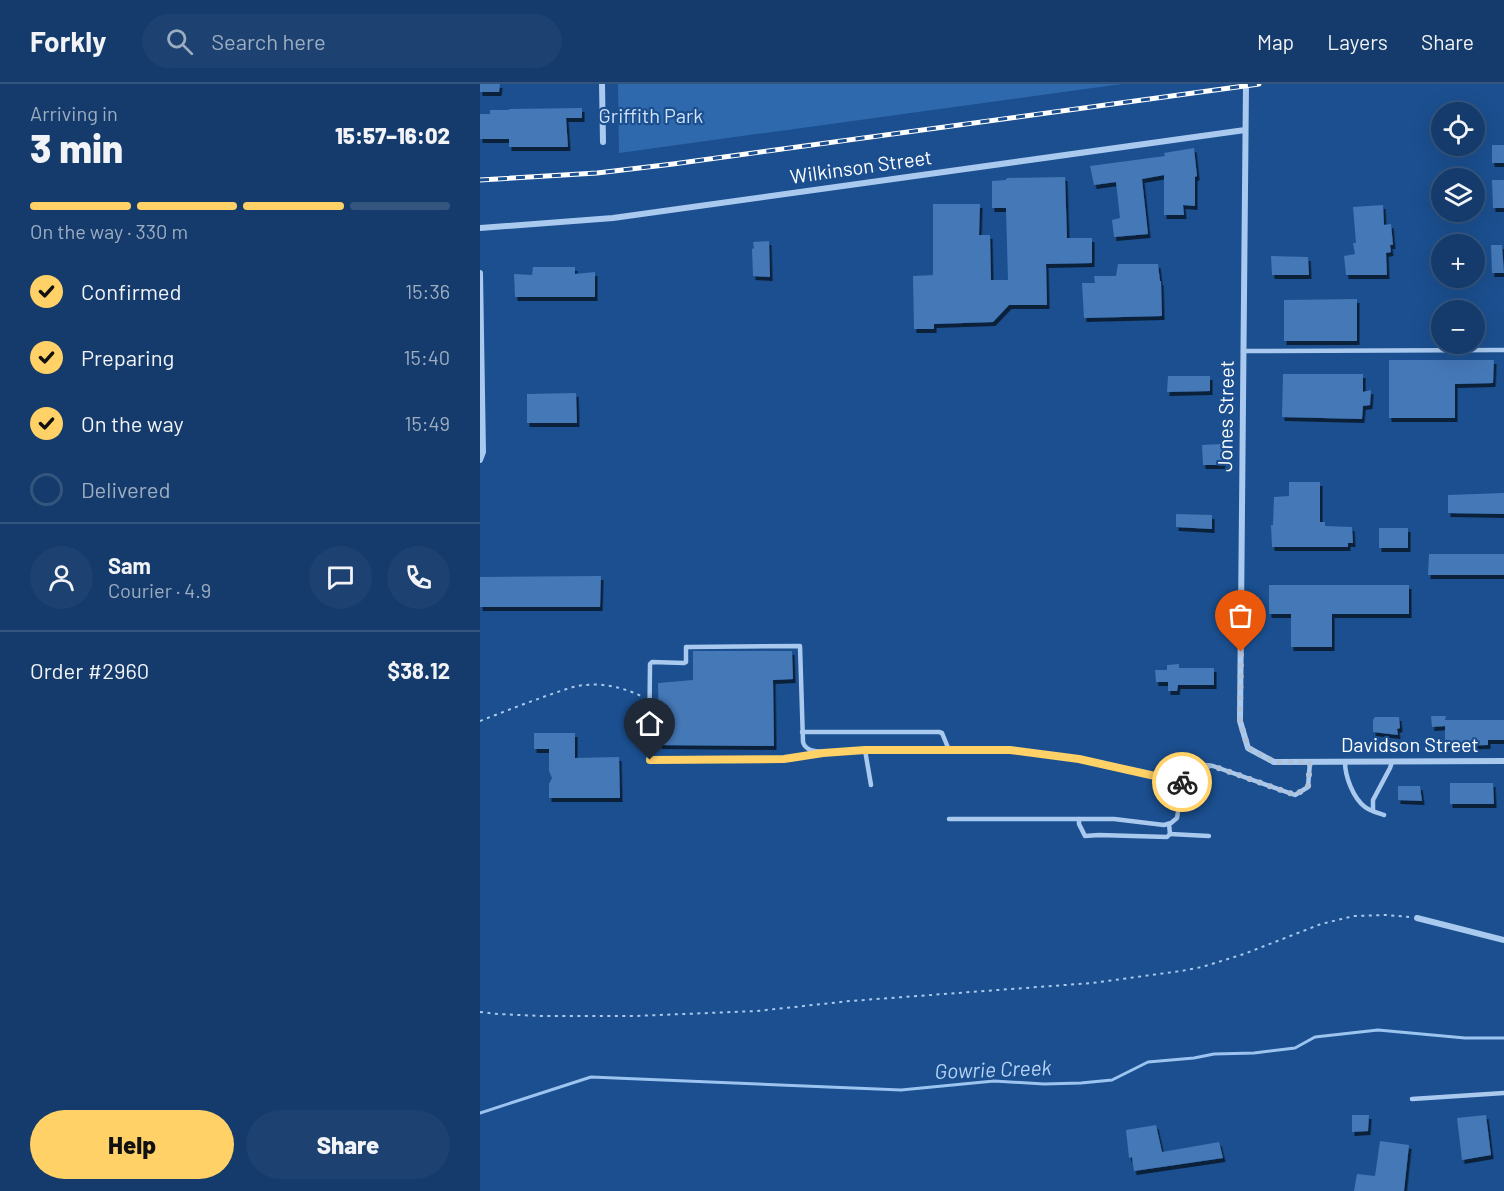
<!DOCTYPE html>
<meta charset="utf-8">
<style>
:root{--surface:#143b6b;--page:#1d4271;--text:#f1f3f6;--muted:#9dadc1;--line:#33557e;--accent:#ffd166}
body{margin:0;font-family:Barlow,sans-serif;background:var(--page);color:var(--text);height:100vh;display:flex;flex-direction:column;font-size:22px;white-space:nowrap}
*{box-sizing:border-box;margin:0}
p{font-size:20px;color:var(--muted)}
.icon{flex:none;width:33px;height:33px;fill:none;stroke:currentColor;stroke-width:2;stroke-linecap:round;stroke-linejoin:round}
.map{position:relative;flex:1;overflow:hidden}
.drawer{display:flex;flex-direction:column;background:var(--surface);width:480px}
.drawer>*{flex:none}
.tools{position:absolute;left:951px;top:18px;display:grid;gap:12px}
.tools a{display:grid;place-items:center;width:54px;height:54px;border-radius:50%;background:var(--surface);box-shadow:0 6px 24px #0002,0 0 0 2px var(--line);font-size:30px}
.pin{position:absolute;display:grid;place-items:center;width:51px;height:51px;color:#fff;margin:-62px -26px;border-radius:50% 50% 50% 0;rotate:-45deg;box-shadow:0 0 6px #0007}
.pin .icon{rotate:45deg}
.courier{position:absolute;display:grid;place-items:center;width:60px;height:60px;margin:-30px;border:4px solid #ffd166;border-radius:50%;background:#fff;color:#222;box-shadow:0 2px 8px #0007}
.headline em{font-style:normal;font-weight:800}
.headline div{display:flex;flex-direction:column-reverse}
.headline{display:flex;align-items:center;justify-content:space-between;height:102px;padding:0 30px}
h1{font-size:39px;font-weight:800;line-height:45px}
.bar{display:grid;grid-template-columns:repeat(4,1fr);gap:9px 6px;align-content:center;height:72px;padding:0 30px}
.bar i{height:8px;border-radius:4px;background:var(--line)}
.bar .active{background:var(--accent)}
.bar p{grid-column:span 4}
.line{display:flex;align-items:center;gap:15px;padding:0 30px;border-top:2px solid var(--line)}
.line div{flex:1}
.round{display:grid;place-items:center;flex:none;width:63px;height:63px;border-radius:32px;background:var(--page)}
ol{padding:0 30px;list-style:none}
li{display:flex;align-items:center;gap:18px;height:66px}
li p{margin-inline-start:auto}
li .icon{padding:6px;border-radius:50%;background:var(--accent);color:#111;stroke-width:4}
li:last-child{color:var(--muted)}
li i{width:33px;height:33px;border:3px solid var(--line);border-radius:50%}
.action{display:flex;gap:12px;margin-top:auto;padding:12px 30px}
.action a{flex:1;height:69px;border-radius:36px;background:var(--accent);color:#111;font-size:24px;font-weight:800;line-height:69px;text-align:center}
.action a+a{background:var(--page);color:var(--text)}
header{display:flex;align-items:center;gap:36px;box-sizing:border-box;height:84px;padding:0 30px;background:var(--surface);border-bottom:2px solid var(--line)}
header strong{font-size:28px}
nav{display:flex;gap:33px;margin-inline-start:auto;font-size:21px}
.search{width:420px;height:54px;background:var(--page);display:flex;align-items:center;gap:15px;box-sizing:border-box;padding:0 21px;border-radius:33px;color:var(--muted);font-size:22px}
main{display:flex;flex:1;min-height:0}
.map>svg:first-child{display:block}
</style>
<header>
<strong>Forkly</strong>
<div class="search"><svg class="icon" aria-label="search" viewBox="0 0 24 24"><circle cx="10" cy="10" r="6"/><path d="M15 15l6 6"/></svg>Search here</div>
<nav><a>Map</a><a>Layers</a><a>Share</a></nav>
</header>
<main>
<section class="drawer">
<div class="headline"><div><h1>3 min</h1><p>Arriving in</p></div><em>15:57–16:02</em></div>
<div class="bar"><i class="active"></i><i class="active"></i><i class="active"></i><i></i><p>On the way · 330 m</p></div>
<ol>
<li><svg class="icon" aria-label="check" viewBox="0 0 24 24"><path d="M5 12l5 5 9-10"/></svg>Confirmed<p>15:36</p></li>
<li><svg class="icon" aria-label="check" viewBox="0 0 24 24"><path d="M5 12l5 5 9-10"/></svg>Preparing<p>15:40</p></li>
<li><svg class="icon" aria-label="check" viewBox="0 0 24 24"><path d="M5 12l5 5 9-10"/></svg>On the way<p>15:49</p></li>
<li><i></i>Delivered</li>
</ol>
<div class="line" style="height:108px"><a class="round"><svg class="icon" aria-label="person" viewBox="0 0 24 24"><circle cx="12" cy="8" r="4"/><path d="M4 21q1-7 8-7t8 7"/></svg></a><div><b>Sam</b><p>Courier · 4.9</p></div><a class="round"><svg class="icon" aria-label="chat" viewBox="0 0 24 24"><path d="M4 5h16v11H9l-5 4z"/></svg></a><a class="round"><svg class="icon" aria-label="phone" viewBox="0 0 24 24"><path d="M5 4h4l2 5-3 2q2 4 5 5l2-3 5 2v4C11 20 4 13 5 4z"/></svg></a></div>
<div class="line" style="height:78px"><div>Order #2960</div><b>$38.12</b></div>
<div class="action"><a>Help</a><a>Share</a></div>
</section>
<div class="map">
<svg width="1024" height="1107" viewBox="0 0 1024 1107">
<defs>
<filter id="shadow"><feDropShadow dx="2.5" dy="4" stdDeviation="0" flood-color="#0009"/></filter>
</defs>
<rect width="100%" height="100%" fill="#1b4f8f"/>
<polygon fill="#2e69ad" points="138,0 642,0 139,69"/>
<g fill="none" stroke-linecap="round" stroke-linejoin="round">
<polyline stroke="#9cc4f0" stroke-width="3" points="0,1029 111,993 421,1006 514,997 564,1000 601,999 632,996 668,978 714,974 734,970 774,969 815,964 835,953 898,946 985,954 1024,954"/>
</g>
<g fill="#4478b7" filter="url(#shadow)">
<polygon points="0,0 20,0 19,8 0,8"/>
<polygon points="102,24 102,34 86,34 88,63 29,63 29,55 0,55 0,30 10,30 10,26 29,26 29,25"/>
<rect x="1012" y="61" width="12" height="18"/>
<polygon points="714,64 717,92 715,93 715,122 703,121 704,131 684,131 684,91 662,95 668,150 634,153 632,136 640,134 636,98 614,101 610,82 685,72 684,69"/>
<polygon points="585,93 587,154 612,154 612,179 566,180 567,221 529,221 513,238 454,240 454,245 434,245 433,192 453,191 453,120 500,120 499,151 510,151 511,196 528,196 526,124 512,124 512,97 526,96 527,94"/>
<polygon points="1012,96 1024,96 1024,124 1013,124"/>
<polygon points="903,121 904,141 911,140 913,161 910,161 911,168 906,169 907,191 866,191 864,172 875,170 873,159 876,159 873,123"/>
<polygon points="289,157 290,193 273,192 272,165 274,164 273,158"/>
<polygon points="1011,161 1022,161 1024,189 1012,189"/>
<polygon points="791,172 828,173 829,191 792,191"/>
<polygon points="638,180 678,180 680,197 681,197 682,232 604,234 602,199 615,199 614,192 636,192"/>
<polygon points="53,183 95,183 95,190 115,188 115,213 35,213 34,190 52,191"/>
<polygon points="877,215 877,257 804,257 804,216"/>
<polygon points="909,276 1014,276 1013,299 975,300 975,334 909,334"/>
<polygon points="803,290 883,290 883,308 891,306 890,321 883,322 882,335 802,333"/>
<polygon points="688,292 730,292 730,307 687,308"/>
<polygon points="96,309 97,339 47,339 47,310"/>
<polygon points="742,360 743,381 723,381 722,361"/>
<polygon points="809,398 840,398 840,438 845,438 845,442 872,443 873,459 868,459 868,463 792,463 791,441 793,441 794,413 809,412"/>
<polygon points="1024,409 1024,430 968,429 968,411"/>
<polygon points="696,430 732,431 732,445 696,443"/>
<rect x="899" y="444" width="29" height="20"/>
<polygon points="949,470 1024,470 1024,491 948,491"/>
<polygon points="121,492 120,523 0,523 0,493"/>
<polygon points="789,501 929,501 929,530 852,530 852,563 811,563 811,530 789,530"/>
<polygon points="213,567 312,567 313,595 293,596 294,662 179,661 178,599 213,596"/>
<polygon points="699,580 699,584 734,584 734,601 698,601 697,607 688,607 688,598 676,598 675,586 687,586 687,581"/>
<polygon points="951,632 966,632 965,636 1024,636 1024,656 1008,656 1008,661 965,662 965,637 965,642 952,643"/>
<polygon points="895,633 919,633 920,644 917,645 918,651 893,648 893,636"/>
<polygon points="54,649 95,649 95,674 139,673 140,714 69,714 69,700 72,694 69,687 69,665 54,665"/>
<polygon points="970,699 1013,699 1014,720 970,720"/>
<polygon points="918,702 940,702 942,717 918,716"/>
<polygon points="872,1031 889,1031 888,1047 872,1048"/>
<polygon points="1006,1031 1011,1071 982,1076 977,1034"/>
<polygon points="676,1041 682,1068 739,1058 743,1074 654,1087 652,1073 649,1074 646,1046"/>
<polygon points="900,1057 929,1061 924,1107 874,1107 877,1090 895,1092"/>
</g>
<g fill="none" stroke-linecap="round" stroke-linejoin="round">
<g stroke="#a9c9ee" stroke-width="2" stroke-dasharray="3 4.5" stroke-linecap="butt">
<path d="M0,637C23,628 46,619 69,611C81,607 93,602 105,601C125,599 145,604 163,613"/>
<polyline points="0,928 18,930 61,932 155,932 277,927 370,917 612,899 701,887 722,883 764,870 841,840 874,832 906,831 929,833"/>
</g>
<g stroke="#a9c9ee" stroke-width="4.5">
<polyline points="763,267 1024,266"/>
<polyline points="322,648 459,648 462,649 469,666"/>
<polyline points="385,666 391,701"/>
<path d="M349,668C340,667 326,669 323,658L320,562L209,563H206V578L204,579L172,578L170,580L169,674L170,676H284L304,675L343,669C357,668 371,666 385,666H530L599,675L705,698"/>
<path d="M865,678C865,692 873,714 885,723C890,727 898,729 904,731"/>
<polyline points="893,727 893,716 910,684 912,678"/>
<polyline points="469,735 634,735 684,741 691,739 697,734 702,704 705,698 711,691 717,685 725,681 733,682 815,711 828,703 830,678"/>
<polyline points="599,735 599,740 605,752 619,751 687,753 690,750 689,740"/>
<polyline points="690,750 729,752"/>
<polyline points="932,1015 1024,1009"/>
</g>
<g stroke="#a9c9ee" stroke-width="6">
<polyline points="122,0 123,58"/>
<polyline points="766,0 760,637 768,664 794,678 1024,677"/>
<polyline points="0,144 133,134 765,46"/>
<polyline points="0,189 3,368 0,376"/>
<polyline points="937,834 1024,856"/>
</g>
<g stroke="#fff" stroke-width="5">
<polyline id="rail" points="0,96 117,89 193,80 779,0"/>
</g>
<use href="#rail" stroke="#1b4f8f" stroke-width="3" stroke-dasharray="9" stroke-linecap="butt"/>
</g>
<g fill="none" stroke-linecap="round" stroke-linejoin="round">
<path stroke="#afc1d8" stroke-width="6" stroke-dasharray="0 10.8" d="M702,698H705C713,688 720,681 733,682L815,711L828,703L830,678H794L768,664L760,637L761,568"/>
<polyline stroke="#ffd166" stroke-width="8" points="170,676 304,675 343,669 385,666 530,666 599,675 702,698"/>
</g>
<g text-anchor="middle" stroke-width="4.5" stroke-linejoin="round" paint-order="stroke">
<g font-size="20" fill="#cfe3fa" stroke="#1b4f8f">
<text x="171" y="39">Griffith Park</text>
</g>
<g font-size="20" fill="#fff" stroke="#1b4f8f">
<text transform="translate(381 83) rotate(-8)" y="7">Wilkinson Street</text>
<text transform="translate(746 332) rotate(-89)" y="7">Jones Street</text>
<text x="930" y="668">Davidson Street</text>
</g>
<g font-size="21" font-style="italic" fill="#b5d3f5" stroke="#1b4f8f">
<text transform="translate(513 986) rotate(-2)" y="7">Gowrie Creek</text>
</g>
</g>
</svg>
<div class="tools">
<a><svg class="icon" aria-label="locate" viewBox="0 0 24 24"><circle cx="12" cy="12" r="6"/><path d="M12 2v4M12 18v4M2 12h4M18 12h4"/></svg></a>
<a><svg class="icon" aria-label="layers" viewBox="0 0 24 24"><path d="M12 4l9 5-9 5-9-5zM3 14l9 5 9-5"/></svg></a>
<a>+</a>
<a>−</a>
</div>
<div class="pin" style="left:761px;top:568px;background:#ea580c"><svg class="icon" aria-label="bag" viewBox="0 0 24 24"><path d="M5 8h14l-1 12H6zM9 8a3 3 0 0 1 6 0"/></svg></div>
<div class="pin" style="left:170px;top:676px;background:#1f2937"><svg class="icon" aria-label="home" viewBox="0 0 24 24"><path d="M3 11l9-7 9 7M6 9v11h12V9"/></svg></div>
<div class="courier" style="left:702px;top:698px"><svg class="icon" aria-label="bike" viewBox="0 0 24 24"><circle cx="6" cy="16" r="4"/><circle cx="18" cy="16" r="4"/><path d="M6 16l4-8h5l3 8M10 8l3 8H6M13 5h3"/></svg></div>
</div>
</main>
